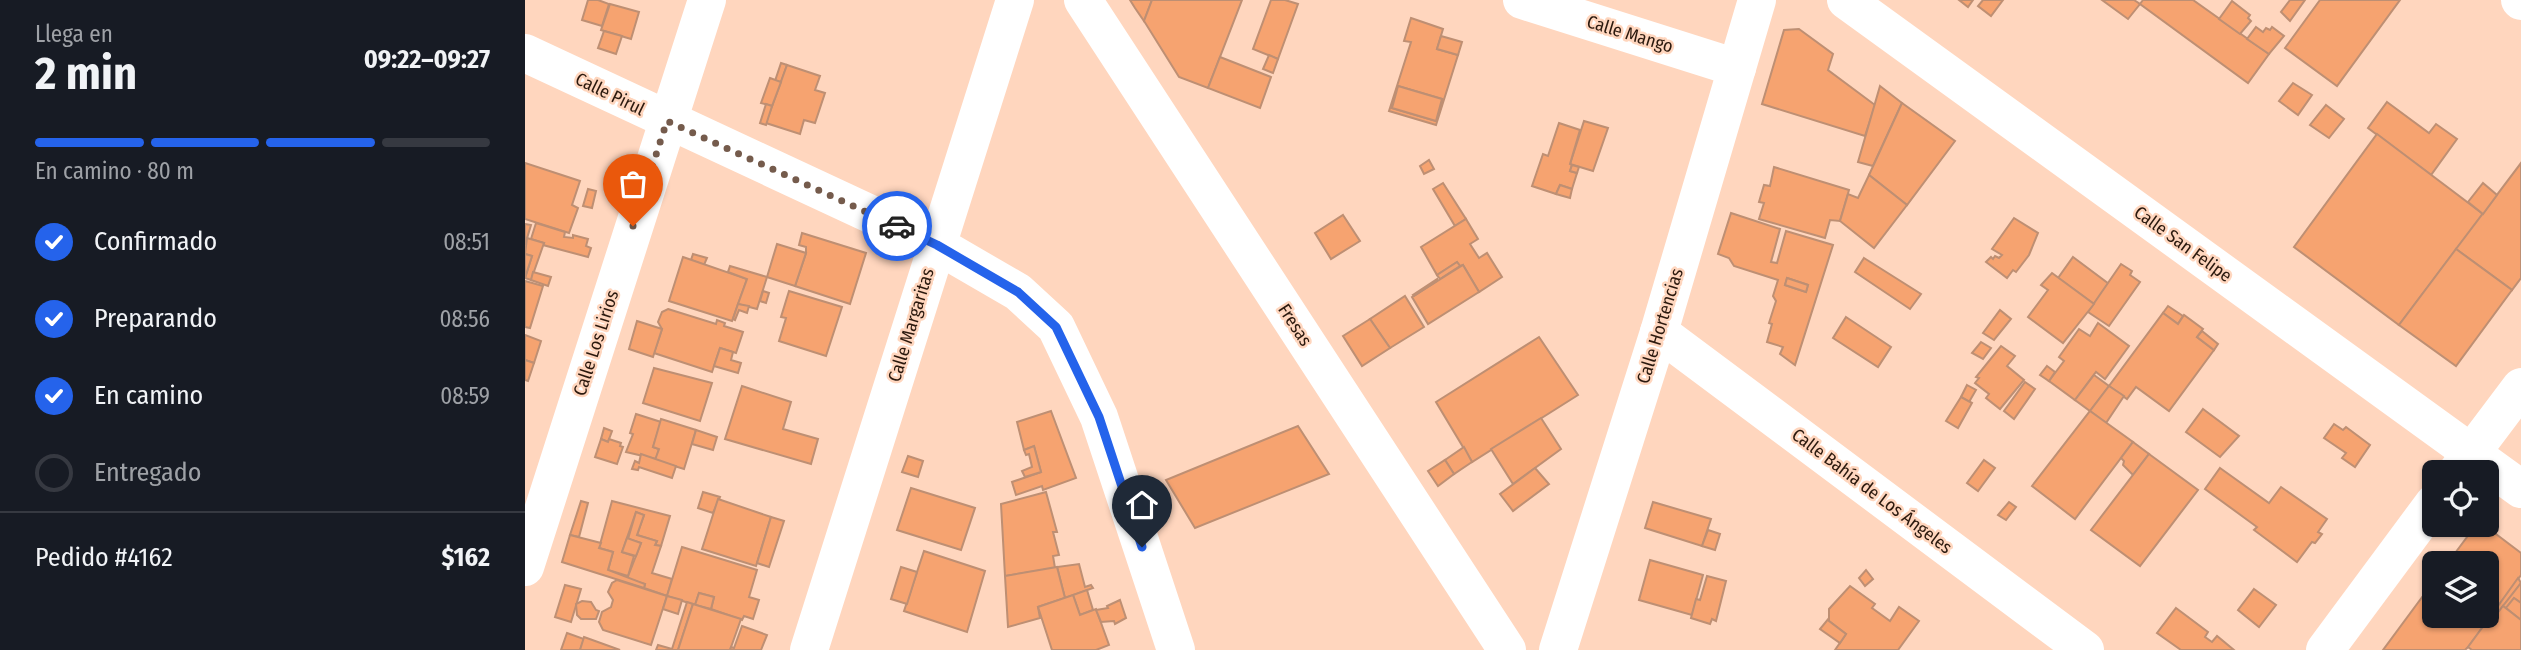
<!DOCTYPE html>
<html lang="es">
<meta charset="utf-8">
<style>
:root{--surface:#171b24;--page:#242831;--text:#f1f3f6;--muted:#9ea1a6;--line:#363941;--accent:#2563eb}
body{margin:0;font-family:"Fira Sans Condensed",sans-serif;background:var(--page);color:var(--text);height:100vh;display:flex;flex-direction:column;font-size:26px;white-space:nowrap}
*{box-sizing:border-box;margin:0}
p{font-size:23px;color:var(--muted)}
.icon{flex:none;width:38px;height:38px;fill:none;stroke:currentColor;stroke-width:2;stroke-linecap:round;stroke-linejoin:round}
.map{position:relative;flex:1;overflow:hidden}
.panel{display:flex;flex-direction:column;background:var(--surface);width:525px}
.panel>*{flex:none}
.buttons{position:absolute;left:1897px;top:460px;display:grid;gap:14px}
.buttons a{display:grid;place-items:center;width:77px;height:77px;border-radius:10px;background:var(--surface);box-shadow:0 2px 5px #0004;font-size:35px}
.pin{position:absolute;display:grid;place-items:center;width:60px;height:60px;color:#fff;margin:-72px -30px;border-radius:50% 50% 50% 0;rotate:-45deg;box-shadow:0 0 7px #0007}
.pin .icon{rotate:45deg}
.courier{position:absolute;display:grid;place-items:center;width:70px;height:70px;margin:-35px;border:5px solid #2563eb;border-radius:50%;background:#fff;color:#222;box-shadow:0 2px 9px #0007}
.summary em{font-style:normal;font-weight:700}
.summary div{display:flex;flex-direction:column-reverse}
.summary{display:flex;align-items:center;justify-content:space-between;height:119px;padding:0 35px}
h1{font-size:46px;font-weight:700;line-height:52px}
.bar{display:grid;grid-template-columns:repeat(4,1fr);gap:10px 7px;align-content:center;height:84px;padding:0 35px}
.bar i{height:9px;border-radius:5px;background:var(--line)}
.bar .on{background:var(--accent)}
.bar p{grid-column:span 4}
.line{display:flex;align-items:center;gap:18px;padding:0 35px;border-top:2px solid var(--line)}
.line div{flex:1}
ol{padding:0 35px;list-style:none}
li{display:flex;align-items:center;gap:21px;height:77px}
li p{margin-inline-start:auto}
li .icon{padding:7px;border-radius:50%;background:var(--accent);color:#fff;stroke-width:4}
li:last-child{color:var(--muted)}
li i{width:38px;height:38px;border:4px solid var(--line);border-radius:50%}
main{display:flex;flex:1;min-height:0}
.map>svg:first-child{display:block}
</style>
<main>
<section class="panel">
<div class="summary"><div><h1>2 min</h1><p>Llega en</p></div><em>09:22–09:27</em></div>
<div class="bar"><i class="on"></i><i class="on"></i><i class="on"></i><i></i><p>En camino · 80 m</p></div>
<ol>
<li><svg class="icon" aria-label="check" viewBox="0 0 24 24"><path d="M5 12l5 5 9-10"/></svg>Confirmado<p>08:51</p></li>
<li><svg class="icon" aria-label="check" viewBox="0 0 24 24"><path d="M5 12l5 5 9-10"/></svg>Preparando<p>08:56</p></li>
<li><svg class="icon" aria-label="check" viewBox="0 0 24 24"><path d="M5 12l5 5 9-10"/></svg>En camino<p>08:59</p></li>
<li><i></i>Entregado</li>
</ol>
<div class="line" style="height:91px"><div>Pedido #4162</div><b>$162</b></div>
</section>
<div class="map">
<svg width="1996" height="650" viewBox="0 0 1996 650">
<rect width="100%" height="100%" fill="#ffd6be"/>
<g fill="#f6a370" stroke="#be8f73" stroke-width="2" fill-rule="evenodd">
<polygon points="63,0 73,0 84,4 77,26 57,20"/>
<polygon points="605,0 627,0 619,21 610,8"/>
<polygon points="627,0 717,0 683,88 654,77 619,21"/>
<polygon points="746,0 760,0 773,4 753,59 728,49"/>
<polygon points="1434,0 1448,0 1443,7"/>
<polygon points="1458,0 1478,0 1466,16 1453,6"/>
<polygon points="1577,0 1609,0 1615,4 1603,19"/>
<polygon points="1618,0 1668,0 1744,54 1723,83 1615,4"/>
<polygon points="1765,0 1780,0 1765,21 1756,12"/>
<polygon points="1795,0 1875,0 1812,86 1760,48"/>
<polygon points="1707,1 1725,15 1723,18 1726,21 1715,34 1694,19"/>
<polygon points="85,4 114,12 106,39 76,30"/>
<path d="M886,18L918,29L912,49L933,55L911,125L864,111L886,42L879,41ZM873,86L917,99L911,121L867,108Z"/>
<polygon points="1731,27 1738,32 1741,28 1745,30 1747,27 1759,36 1744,54 1722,39"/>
<polygon points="1274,29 1308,54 1303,70 1350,105 1340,136 1237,104 1259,30"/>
<polygon points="79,31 97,36 91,54 73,48"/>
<polygon points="916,36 937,42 933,55 912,49"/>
<polygon points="744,55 753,59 748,73 738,69"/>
<polygon points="695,57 746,77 735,108 683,88"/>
<polygon points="256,63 262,65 256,82 250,81"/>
<polygon points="262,65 295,76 290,90 300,93 290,123 279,120 275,134 241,123"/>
<polygon points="245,78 256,82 247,106 236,103"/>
<polygon points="1768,83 1787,95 1773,115 1754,101"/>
<polygon points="873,86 917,99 911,121 867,108"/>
<polygon points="1355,86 1377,103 1348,166 1333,162"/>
<polygon points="1862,102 1904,133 1911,124 1932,139 1906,175 1843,128"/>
<polygon points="1377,103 1430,141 1382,205 1344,175"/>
<polygon points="241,104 247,106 241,125 235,123"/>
<polygon points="1801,105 1819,119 1804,138 1785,125"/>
<polygon points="1059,121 1083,128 1068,171 1045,164"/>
<polygon points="1034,123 1055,130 1045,164 1047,165 1045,171 1052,173 1047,189 1035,185 1031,194 1007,186 1018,154 1023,156"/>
<polygon points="1852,134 1958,214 1874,325 1769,247"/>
<polygon points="904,160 909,169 899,174 895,166"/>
<polygon points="0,163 55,181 47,205 53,208 44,233 0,219"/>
<polygon points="1996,163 1996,278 1987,290 1931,249"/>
<polygon points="1047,165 1054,167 1052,173 1045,171"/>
<polygon points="1249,167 1324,190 1315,221 1305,220 1300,238 1234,219 1239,203 1234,202 1239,185 1245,186"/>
<polygon points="1344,175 1382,205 1349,248 1315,221 1323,194 1333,198"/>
<polygon points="918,183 941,219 930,226 908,189"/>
<polygon points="1958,183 1972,195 1958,214 1943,202"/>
<polygon points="1035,185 1047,189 1045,198 1031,194"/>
<polygon points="63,189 71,191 67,208 58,206"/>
<path d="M1206,213L1255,229L1246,262L1252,263L1261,231L1308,245L1270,365L1255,354L1258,347L1242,342L1247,324L1244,323L1251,301L1248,296L1253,280L1209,266L1204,258L1193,254ZM1262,278L1283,285L1281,292L1260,285Z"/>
<polygon points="818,215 835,241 806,259 790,233"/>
<polygon points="1489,218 1513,233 1504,255 1491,272 1488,270 1482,278 1461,262 1466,257 1468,259 1470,256 1474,258 1477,255 1467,249"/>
<polygon points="941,219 953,239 945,244 954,258 962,253 977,277 954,292 938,265 935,266 932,262 912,275 896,247"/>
<polygon points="11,223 40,232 39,237 48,238 48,235 63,239 61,246 66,248 63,257 18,245 19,243 6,239"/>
<polygon points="0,224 6,225 0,245"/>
<polygon points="277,233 341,253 325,304 270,286 281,253 281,247 274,245"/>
<polygon points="2,238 19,243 6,280 0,278 7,256 0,254"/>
<polygon points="252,244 281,253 270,286 242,277"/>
<polygon points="1931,249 1987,290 1931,366 1874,325"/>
<polygon points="0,254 7,256 0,278"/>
<polygon points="168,254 182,258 179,265 166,260"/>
<polygon points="158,257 222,279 207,321 144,301"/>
<polygon points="1548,257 1584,284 1569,304 1533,278"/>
<polygon points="1339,258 1396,294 1385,309 1330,272"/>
<polygon points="932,262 935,266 915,279 912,275"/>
<polygon points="1596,264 1607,271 1605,275 1615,282 1584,326 1563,312"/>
<polygon points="938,265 954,292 903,324 887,297"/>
<polygon points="205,266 242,277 232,309 213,304 222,279 203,272"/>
<polygon points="8,272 26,277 23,286 6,280"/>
<polygon points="1527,273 1569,304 1538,343 1503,317 1523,290 1516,285"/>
<polygon points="1262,278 1283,285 1281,292 1260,285"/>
<polygon points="912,279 912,281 889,296 888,295"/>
<polygon points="0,281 18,286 5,328 0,327"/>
<polygon points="238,291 244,293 241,303 235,301"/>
<polygon points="264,291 317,307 301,356 254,341 261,318 256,317"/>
<polygon points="880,296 899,327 865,348 845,319"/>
<polygon points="213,304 224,306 222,313 214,310 210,320 208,319"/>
<polygon points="1643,306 1658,316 1653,324 1638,313"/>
<polygon points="143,309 191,324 192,320 200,323 199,326 218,332 211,353 195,348 187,372 129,353 137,329 133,322 137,312"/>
<polygon points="1475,310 1486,319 1469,340 1458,333"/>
<polygon points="1638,313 1653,324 1659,315 1678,329 1672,337 1689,350 1644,411 1611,387 1602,399 1584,386"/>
<polygon points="1321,317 1366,347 1353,367 1308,338"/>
<polygon points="845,319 865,348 837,366 818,336"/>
<polygon points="112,321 137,329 128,357 104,349"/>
<polygon points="1573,323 1604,346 1580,379 1571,372 1550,400 1524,381 1539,361 1534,357 1554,329 1565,336"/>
<polygon points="1677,331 1693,344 1689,350 1672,337"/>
<polygon points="0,335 16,341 9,363 0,360"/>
<polygon points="1014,337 1053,395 947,462 911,402"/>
<polygon points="1456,342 1466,348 1458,359 1447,353"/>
<polygon points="1476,346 1490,356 1482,366 1499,380 1475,409 1461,398 1464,394 1450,383 1454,378 1451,377"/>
<polygon points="195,348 208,352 206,360 216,363 213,373 189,366"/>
<polygon points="0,360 9,363 3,381 0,380"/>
<polygon points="1522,366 1530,372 1524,381 1515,375"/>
<polygon points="129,368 187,383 175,421 118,403"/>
<polygon points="1569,375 1584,386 1565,411 1550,400"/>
<polygon points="1500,382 1510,389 1489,419 1479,411"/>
<polygon points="1442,385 1451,390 1444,402 1436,397"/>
<polygon points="217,386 266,402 258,429 293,439 286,464 200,439"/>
<polygon points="1584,386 1599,396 1581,423 1565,411"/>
<polygon points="1436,397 1447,403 1433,428 1421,421"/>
<polygon points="1678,409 1714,436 1695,457 1661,432"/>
<polygon points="526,411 551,478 518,490 517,486 491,495 487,482 516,472 509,446 499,450 492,422"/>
<polygon points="1565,411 1608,442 1550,519 1507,486"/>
<polygon points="111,414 136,422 128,447 134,449 131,459 101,452 108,434 105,433"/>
<polygon points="1016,418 1036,449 988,484 966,449"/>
<polygon points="136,419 171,430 159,469 130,460 134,449 128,447"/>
<polygon points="1809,424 1818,430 1821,427 1845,445 1830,467 1817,458 1821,453 1799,438"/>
<polygon points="773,426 804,474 670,528 641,480"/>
<polygon points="79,428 87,431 83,442 76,439"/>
<polygon points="171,430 192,437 188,450 167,444"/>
<polygon points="76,439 83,442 84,439 96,443 95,446 98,447 92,464 70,457"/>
<polygon points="1608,442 1624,454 1608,475 1598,465 1599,461 1596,458"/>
<polygon points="509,446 516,472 500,477 497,471 507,467 504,454 501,455 499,450"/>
<polygon points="939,447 947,462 929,474 920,460"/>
<polygon points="116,454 151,466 147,478 114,467 113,470 107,469 110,461 114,463"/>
<polygon points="1624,454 1673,490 1615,566 1566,530"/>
<polygon points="383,456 398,461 393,477 377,472"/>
<polygon points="920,460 929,474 913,486 903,471"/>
<polygon points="1459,460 1470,468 1453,491 1442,483"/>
<polygon points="1010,468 1024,484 988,511 975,494"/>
<polygon points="1695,468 1744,503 1756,487 1802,519 1793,532 1797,534 1790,543 1787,542 1772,562 1729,530 1732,527 1680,489"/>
<polygon points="386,488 450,508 436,550 372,530"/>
<polygon points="178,492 195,497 188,513 173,508"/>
<polygon points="521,492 532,532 528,532 534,555 528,556 530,568 480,576 476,504"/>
<polygon points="193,499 246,517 231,566 177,549"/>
<polygon points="56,501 63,503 54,537 45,535"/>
<polygon points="87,501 145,516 136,546 130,545 132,541 112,535 119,515 111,512 97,552 109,556 103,576 83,570 88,552 74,548"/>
<polygon points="1128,502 1186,519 1177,546 1120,528"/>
<polygon points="1484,502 1491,507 1481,520 1473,515"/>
<polygon points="111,512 119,515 112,535 132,541 130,545 136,546 127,573 147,579 142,596 119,588 120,584 102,579 116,543 103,539"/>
<polygon points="246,517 259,521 244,567 232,563"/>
<polygon points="1951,525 1959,525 1996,553 1996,575 1943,647 1940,650 1858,650 1909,581 1909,616 1962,616 1962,564 1922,564"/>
<polygon points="1183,530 1195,534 1190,550 1177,546"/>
<polygon points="45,535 76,543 74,548 88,552 83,570 120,584 119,588 37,562"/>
<polygon points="102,538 116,543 111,556 97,552"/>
<polygon points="157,547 232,570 224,597 234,600 228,619 219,616 217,620 186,609 189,597 174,593 170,605 142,596"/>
<polygon points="399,551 460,571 442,632 379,611"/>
<polygon points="1125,560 1178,575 1167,615 1114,600"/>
<polygon points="554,564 560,587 566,585 568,588 540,598 532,567"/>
<polygon points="376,567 392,572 382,604 366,599"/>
<polygon points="532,567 540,598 513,607 515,618 483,627 480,576"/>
<polygon points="1341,570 1348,579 1340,586 1334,578"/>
<polygon points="1182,576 1201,581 1191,621 1187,619 1185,624 1166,618 1171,599 1175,600"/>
<polygon points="1993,578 1996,583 1971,615 1968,613"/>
<polygon points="92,580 142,596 126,645 78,630 74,622 77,612 86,607 88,600 83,592 87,583"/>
<polygon points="1996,583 1996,603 1989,598 1981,608 1978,606"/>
<polygon points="40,585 56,589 46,622 30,617"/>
<polygon points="1325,586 1350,604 1347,608 1365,621 1374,607 1394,621 1373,650 1310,650 1321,634 1304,621 1304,609"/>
<polygon points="1729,589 1751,605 1734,627 1713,610"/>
<polygon points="562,590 568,610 555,615 548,595"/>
<polygon points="174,593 189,597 186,609 170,605"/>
<polygon points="548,595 555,615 571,609 584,645 571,650 527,650 513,607"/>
<polygon points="142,596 157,600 153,614 138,609"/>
<polygon points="1989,598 1996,603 1996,620 1981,608"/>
<polygon points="595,600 601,618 590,624 589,621 576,622 571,610 583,608 582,606"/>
<polygon points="57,601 66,602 71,610 74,611 71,619 56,619 52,615 51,604"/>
<polygon points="162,602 168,604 153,650 131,650 133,645 147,649"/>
<polygon points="168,604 216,619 205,650 153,650"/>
<polygon points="1978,606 1996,620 1996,650 1947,650 1943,647 1968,613 1971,615"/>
<polygon points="1651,608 1683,632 1680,637 1687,642 1692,636 1709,650 1656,650 1632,633"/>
<polygon points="1304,618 1304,621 1321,634 1315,643 1295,629"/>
<polygon points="217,626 242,635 236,650 205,650 206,647 209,648"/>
<polygon points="42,633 59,639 55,650 36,650"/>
<polygon points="59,637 95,650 55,650"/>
</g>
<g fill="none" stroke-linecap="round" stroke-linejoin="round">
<g stroke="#fff" stroke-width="38">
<polyline points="558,0 982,650"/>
<polyline points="997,0 1212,68"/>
<polyline points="1321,0 1996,489"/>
<polyline points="1995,0 1996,1"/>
<polyline points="0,53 412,245 493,292 531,327 574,417 651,650"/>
<polyline points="1134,332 1560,650"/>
<polyline points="1932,472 1996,387"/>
<polyline points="0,567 182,0"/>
<polyline points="284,650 490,0"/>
<polyline points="1033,650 1134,332 1232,0"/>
<polyline points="1800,650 1909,503"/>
</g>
</g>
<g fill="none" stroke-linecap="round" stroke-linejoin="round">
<polyline stroke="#755b4c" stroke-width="7" stroke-dasharray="0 12.6" points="108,226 142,121 372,226"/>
<polyline stroke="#2563eb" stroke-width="9" points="372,226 412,245 493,292 531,327 574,417 617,547"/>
</g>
<g text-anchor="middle" stroke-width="5" stroke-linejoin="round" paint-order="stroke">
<g font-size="18" fill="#2b190e" stroke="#ffd6be">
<text transform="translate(1105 34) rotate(17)" y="6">Calle Mango</text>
<text transform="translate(85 94) rotate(26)" y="6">Calle Pirul</text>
<text transform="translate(1658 244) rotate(36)" y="6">Calle San Felipe</text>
<text transform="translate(386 325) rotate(-73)" y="6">Calle Margaritas</text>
<text transform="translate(770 325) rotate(57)" y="6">Fresas</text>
<text transform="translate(1135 326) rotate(-73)" y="6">Calle Hortencias</text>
<text transform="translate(71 343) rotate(-72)" y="6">Calle Los Lirios</text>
<text transform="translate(1347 491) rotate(37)" y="6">Calle Bahía de Los Ángeles</text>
</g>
</g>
</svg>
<div class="buttons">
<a><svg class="icon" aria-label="locate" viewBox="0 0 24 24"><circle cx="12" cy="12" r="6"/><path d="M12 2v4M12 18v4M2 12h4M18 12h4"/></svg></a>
<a><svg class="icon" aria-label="layers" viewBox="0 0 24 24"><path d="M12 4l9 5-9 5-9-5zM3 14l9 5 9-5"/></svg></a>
</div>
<div class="pin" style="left:108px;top:226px;background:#ea580c"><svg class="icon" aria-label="bag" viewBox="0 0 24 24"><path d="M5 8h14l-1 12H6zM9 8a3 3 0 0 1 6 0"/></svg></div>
<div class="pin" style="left:617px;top:547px;background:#1f2937"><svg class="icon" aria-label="home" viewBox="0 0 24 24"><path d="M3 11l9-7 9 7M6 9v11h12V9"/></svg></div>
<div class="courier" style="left:372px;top:226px"><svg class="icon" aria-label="car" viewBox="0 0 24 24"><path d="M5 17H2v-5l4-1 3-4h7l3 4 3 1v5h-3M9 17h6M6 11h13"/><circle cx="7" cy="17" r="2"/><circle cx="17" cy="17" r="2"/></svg></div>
</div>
</main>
